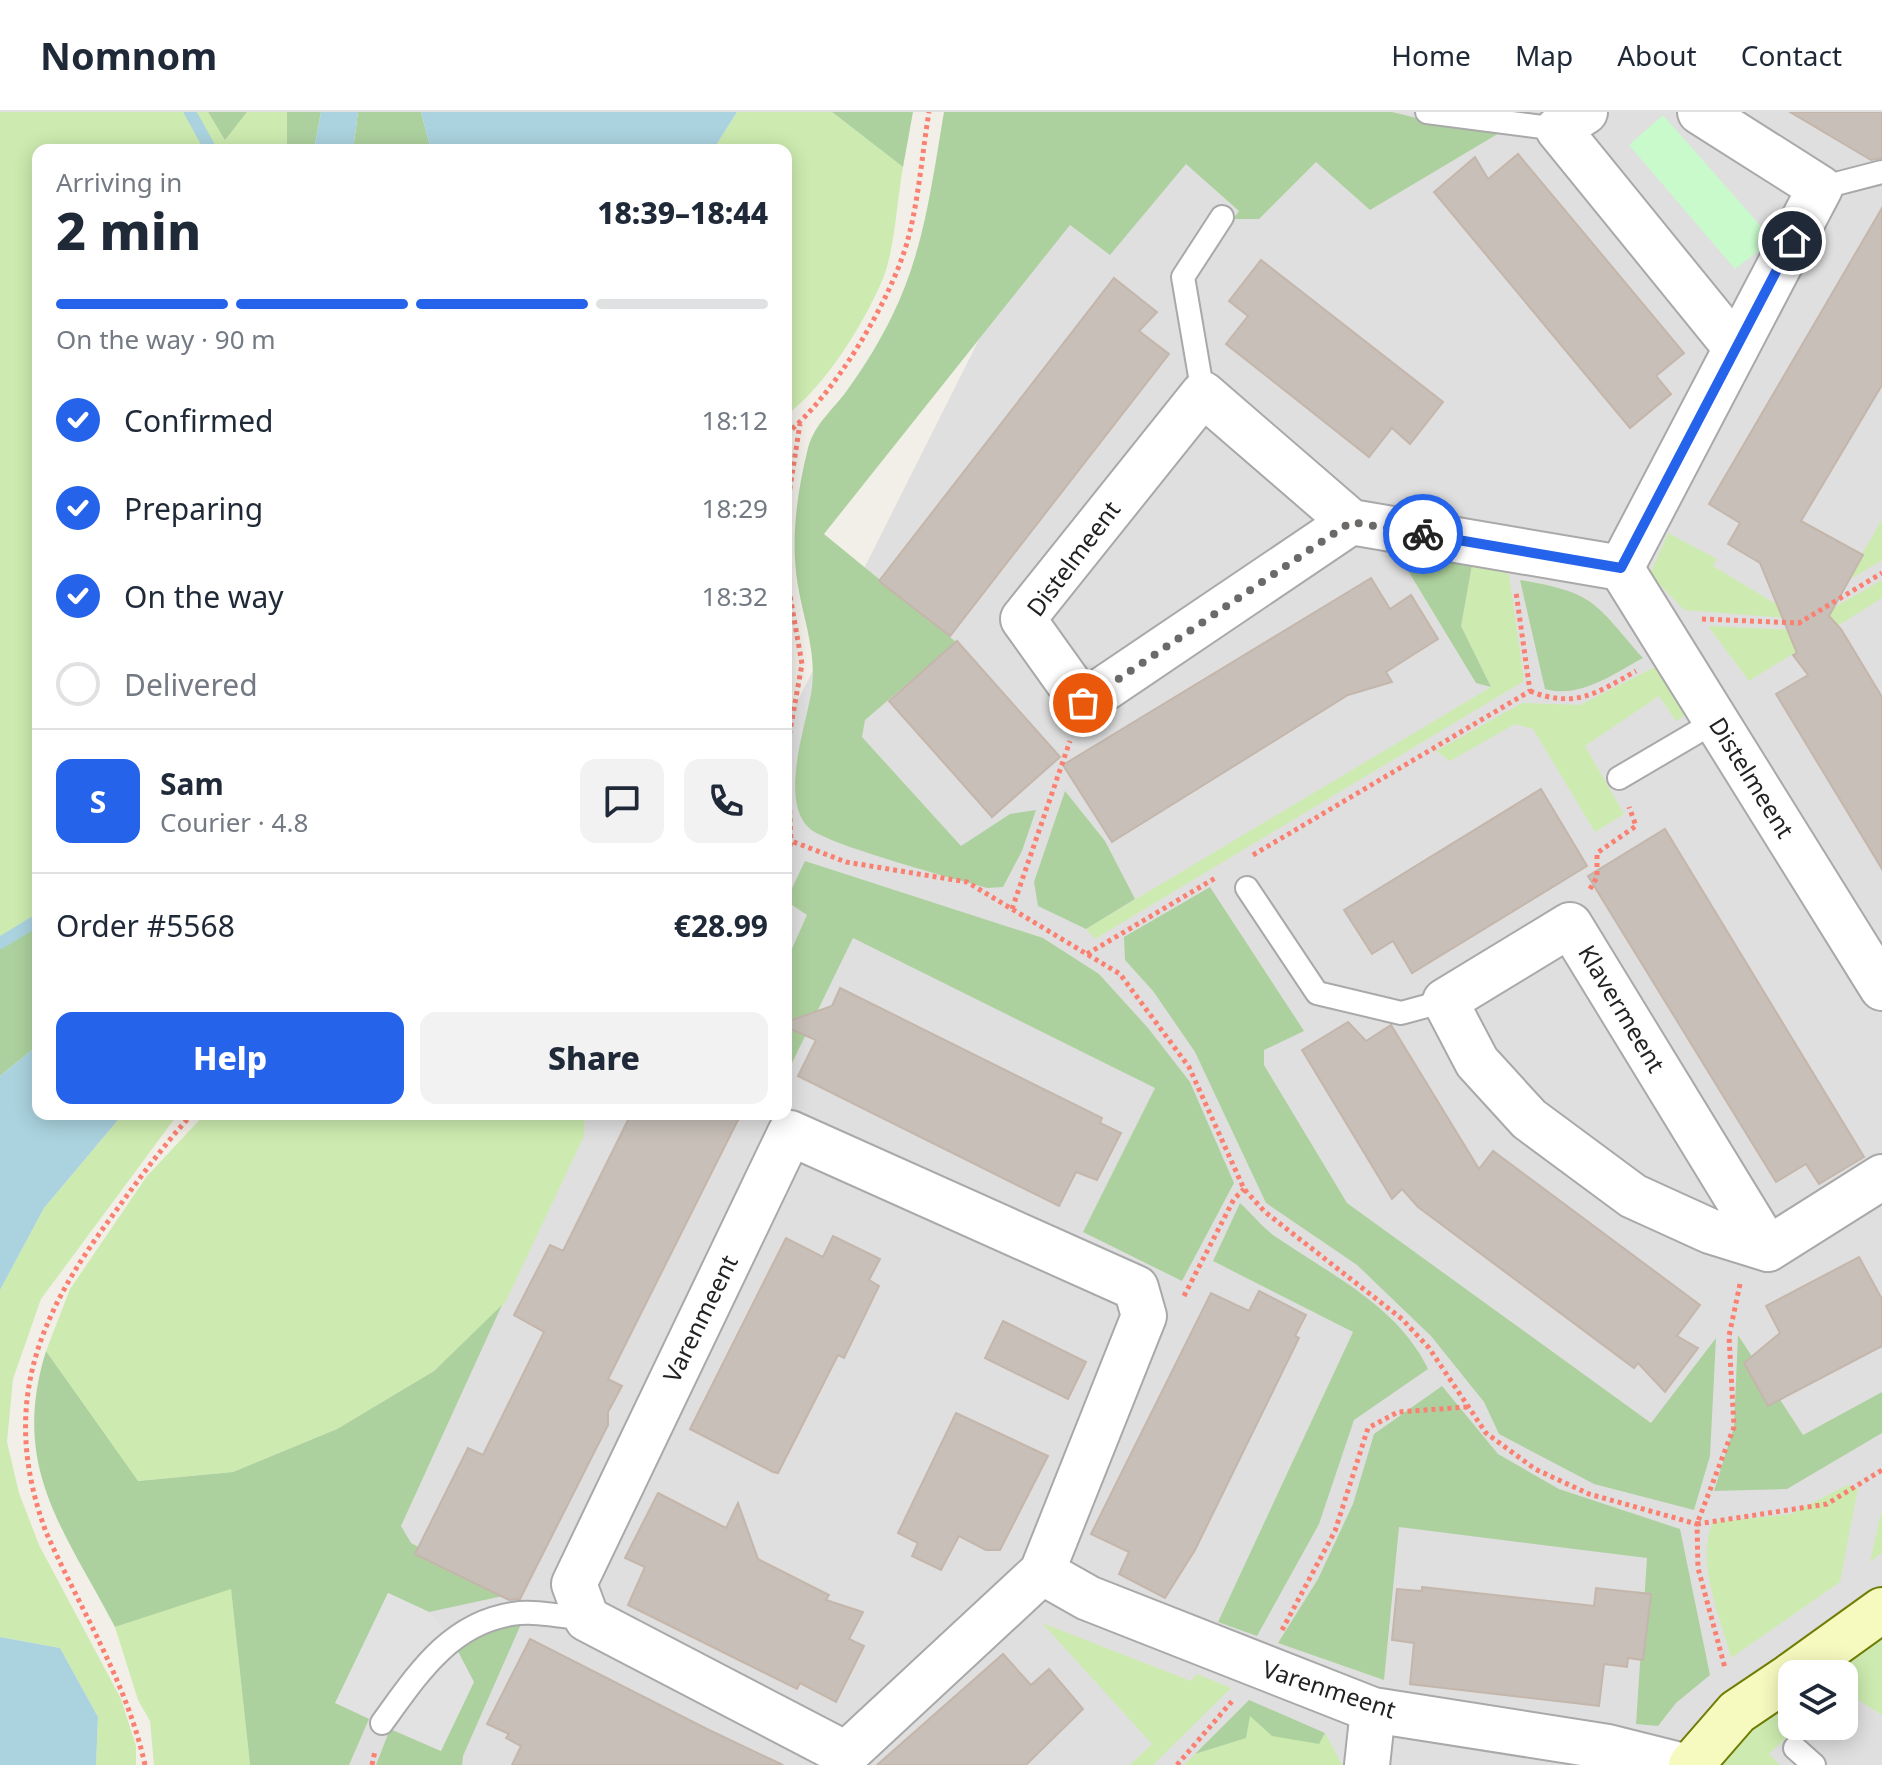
<!DOCTYPE html>
<meta charset="utf-8">
<style>
:root{--surface:#fff;--page:#f2f2f3;--text:#1f2937;--muted:#747a83;--line:#e0e1e3;--accent:#2563eb}
body{margin:0;font-family:"Noto Sans",sans-serif;background:var(--page);color:var(--text);height:100vh;display:flex;flex-direction:column;font-size:30px;white-space:nowrap}
*{box-sizing:border-box;margin:0}
p{font-size:26px;color:var(--muted)}
.icon{flex:none;width:44px;height:44px;fill:none;stroke:currentColor;stroke-width:2;stroke-linecap:round;stroke-linejoin:round}
.map{position:relative;flex:1;overflow:hidden}
.details{position:absolute;left:32px;top:32px;width:760px;height:976px;display:flex;flex-direction:column;background:var(--surface);border-radius:16px;box-shadow:0 4px 20px #0003}
.details>*{flex:none}
.controls{position:absolute;left:1778px;top:1548px;display:grid;gap:16px}
.controls a{display:grid;place-items:center;width:80px;height:80px;border-radius:16px;background:var(--surface);box-shadow:0 4px 20px #0003;font-size:40px}
.pin{position:absolute;display:grid;place-items:center;width:68px;height:68px;color:#fff;margin:-34px;border:4px solid #fff;border-radius:50%;box-shadow:0 2px 8px #0007}
.courier{position:absolute;display:grid;place-items:center;width:80px;height:80px;margin:-40px;border:6px solid #2563eb;border-radius:50%;background:#fff;color:#222;box-shadow:0 2px 10px #0007}
.summary em{font-style:normal;font-weight:800}
.summary div{display:flex;flex-direction:column-reverse}
.summary{display:flex;align-items:center;justify-content:space-between;height:136px;padding:0 24px}
h1{font-size:52px;font-weight:800;line-height:60px}
.bar{display:grid;grid-template-columns:repeat(4,1fr);gap:12px 8px;align-content:center;height:96px;padding:0 24px}
.bar i{height:10px;border-radius:6px;background:var(--line)}
.bar .selected{background:var(--accent)}
.bar p{grid-column:span 4}
.line{display:flex;align-items:center;gap:20px;padding:0 24px;border-top:2px solid var(--line)}
.line div{flex:1}
.round{display:grid;place-items:center;flex:none;width:84px;height:84px;border-radius:16px;background:var(--page)}
ol{padding:0 24px;list-style:none}
li{display:flex;align-items:center;gap:24px;height:88px}
li p{margin-inline-start:auto}
li .icon{padding:8px;border-radius:50%;background:var(--accent);color:#fff;stroke-width:4}
li:last-child{color:var(--muted)}
li i{width:44px;height:44px;border:4px solid var(--line);border-radius:50%}
.action{display:flex;gap:16px;margin-top:auto;padding:16px 24px}
.action a{flex:1;height:92px;border-radius:16px;background:var(--accent);color:#fff;font-size:32px;font-weight:800;line-height:92px;text-align:center}
.action a+a{background:var(--page);color:var(--text)}
header{display:flex;align-items:center;gap:48px;box-sizing:border-box;height:112px;padding:0 40px;background:var(--surface);border-bottom:2px solid var(--line)}
header strong{font-size:38px}
nav{display:flex;gap:44px;margin-inline-start:auto;font-size:28px}
.map>svg:first-child{display:block}
</style>
<header>
<strong>Nomnom</strong>
<nav><a>Home</a><a>Map</a><a>About</a><a>Contact</a></nav>
</header>
<div class="map">
<svg width="1882" height="1653" viewBox="0 0 1882 1653">
<rect width="100%" height="100%" fill="#f2efe9"/>
<path fill="#e0dfdf" fill-rule="evenodd" d="M1178,0H1882V1653H250L588,1002H786V612L1058,70ZM1792,1562H1844V1614H1792Z"/>
<g fill="#cdebb0">
<polygon points="0,0 208,0 225,27 247,0 287,0 287,38 38,38 38,804 0,828"/>
<path d="M737,0H832L903,55C897,88 895,134 884,164C867,207 824,277 786,303V38H713Z"/>
<polygon points="1882,408 1882,448 1787,506 1684,498 1650,462 1668,421 1717,447 1713,454 1776,492 1850,462"/>
<polygon points="1472,453 1509,462 1524,569 1095,827 1086,817 1491,575 1461,514"/>
<polygon points="1882,468 1882,486 1749,569 1708,514 1795,518"/>
<polygon points="1655,555 1690,600 1676,609 1659,584 1585,634 1624,702 1595,720 1533,617 1515,612 1450,649 1436,639 1522,591 1580,593"/>
<polygon points="123,1002 178,1002 41,1187 13,1267 7,1330 19,1381 39,1433 121,1587 136,1634 136,1653 96,1653 98,1605 60,1536 0,1525 0,1178 44,1096"/>
<polygon points="205,1002 585,1002 584,1024 505,1191 434,1259 337,1317 233,1360 137,1369 46,1239 70,1177 147,1064"/>
<path d="M1847,1373L1858,1376L1840,1470L1731,1546C1721,1506 1695,1450 1713,1410L1791,1402Z"/>
<polygon points="1882,1400 1882,1441 1870,1450 1880,1405"/>
<polygon points="231,1476 250,1653 154,1653 150,1609 138,1588 115,1515"/>
<polygon points="1042,1511 1191,1569 1197,1562 1231,1576 1153,1653 1130,1653 1152,1632"/>
<polygon points="1882,1516 1882,1603 1857,1587 1844,1601 1844,1562 1814,1562"/>
<polygon points="1792,1578 1792,1614 1798,1614 1769,1642 1780,1653 1715,1653 1731,1629"/>
<polygon points="1249,1603 1319,1632 1325,1621 1342,1653 1184,1653 1195,1642 1245,1626"/>
</g>
<g fill="#add19e">
<polygon points="208,0 247,0 225,28"/>
<polygon points="287,0 321,0 314,38 287,38"/>
<polygon points="358,0 421,0 431,38 353,38"/>
<polygon points="832,0 913,0 903,55"/>
<path d="M944,0H1392L1429,9L1506,17L1370,98L1316,50L1259,107H1233L1239,99L1186,52L1110,143L1070,113L824,422L956,530L865,608L862,625L961,734L1010,702L1036,698L1022,739L1003,775L987,776C956,767 827,733 809,716C778,686 808,610 812,575C816,539 804,509 798,474C790,428 797,381 808,336C815,311 834,297 848,277C864,255 880,229 892,204C924,140 932,70 944,0Z"/>
<polygon points="1417,442 1472,453 1461,514 1491,575 1476,571 1407,457"/>
<path d="M1520,468C1595,480 1595,491 1643,546C1613,562 1580,587 1545,577Z"/>
<polygon points="1065,679 1105,729 1135,787 1086,817 1038,794 1034,770"/>
<polygon points="805,749 1043,826 1099,862 1148,916 1190,970 1234,1071 1182,1169 1083,1120 1155,976 853,826 790,955 786,946 786,850 807,803 786,789"/>
<polygon points="1210,775 1304,919 1264,938 1264,953 1347,1091 1651,1311 1716,1226 1710,1344 1694,1398 1594,1372 1499,1322 1484,1290 1431,1224 1357,1153 1266,1091 1195,940 1153,879 1125,848 1124,825"/>
<polygon points="38,804 38,933 0,964 0,828"/>
<path d="M1240,1091C1252,1102 1263,1116 1276,1125C1331,1163 1398,1194 1428,1257L1354,1308L1319,1412L1257,1524L1218,1510L1353,1220L1213,1149Z"/>
<path d="M502,1193L401,1414L411,1431L512,1482L429,1500L388,1481L336,1591L369,1607L349,1653H250L231,1477L115,1515C63,1416 10,1355 46,1239L138,1369L233,1360L337,1317L434,1259Z"/>
<polygon points="1738,1223 1803,1323 1882,1280 1882,1321 1787,1377 1714,1379 1734,1315"/>
<polygon points="1442,1274 1498,1342 1559,1377 1680,1417 1710,1563 1676,1591 1658,1614 1636,1612 1647,1446 1399,1415 1384,1568 1278,1531 1318,1467 1353,1392 1374,1322"/>
<polygon points="525,1503 463,1644 462,1653 376,1653 390,1617 441,1639 451,1526"/>
<polygon points="1249,1588 1325,1621 1319,1632 1272,1624 1250,1604 1246,1626 1195,1642"/>
</g>
<polygon fill="#c8facc" points="1663,3 1773,128 1735,157 1629,33"/>
<polygon fill="#e2e2e2" points="388,1481 429,1500 451,1526 474,1570 441,1639 335,1591"/>
<g fill="#aad3df">
<polygon points="321,0 358,0 353,38 314,38"/>
<polygon points="421,0 737,0 713,38 431,38"/>
<polygon points="38,933 38,1002 123,1002 44,1096 0,1178 0,964"/>
<polygon points="0,1525 60,1536 98,1605 96,1653 0,1653"/>
</g>
<g fill="none" stroke-linecap="round" stroke-linejoin="round">
<g stroke="#aad3df" stroke-width="12">
<polyline points="190,0 211,38"/>
<polyline points="0,831 38,808"/>
</g>
</g>
<g fill="#c7bfb8" stroke="#c4b6ab" stroke-width="2">
<polygon points="1790,0 1882,0 1882,46 1871,48"/>
<polygon points="1518,42 1684,241 1656,264 1671,282 1630,316 1434,80 1475,45 1488,67"/>
<polygon points="1882,96 1882,273 1801,409 1863,443 1829,504 1841,517 1882,585 1882,757 1776,582 1808,563 1793,543 1797,541 1760,451 1728,432 1740,411 1709,392"/>
<polygon points="1261,148 1443,290 1410,332 1392,316 1369,345 1226,232 1248,204 1229,189"/>
<polygon points="1114,166 1157,200 1139,219 1169,242 950,524 879,469"/>
<polygon points="1371,466 1390,497 1411,483 1438,527 1386,560 1392,570 1348,583 1112,730 1063,653"/>
<polygon points="957,529 1060,645 992,705 889,589"/>
<polygon points="1541,677 1587,754 1412,861 1393,829 1372,842 1344,798"/>
<polygon points="1665,717 1864,1045 1819,1072 1806,1052 1776,1070 1588,764"/>
<polygon points="840,876 1102,1006 1100,1011 1121,1021 1097,1068 1076,1060 1059,1094 798,964 816,928 786,915 786,910 832,894"/>
<polygon points="1348,910 1366,929 1391,913 1479,1057 1493,1039 1700,1193 1677,1224 1698,1236 1665,1280 1638,1251 1634,1256 1418,1095 1402,1077 1392,1087 1302,938"/>
<polygon points="631,1002 741,1002 608,1267 622,1274 608,1300 608,1313 520,1487 509,1488 415,1442 468,1336 483,1343 544,1220 514,1203 550,1133 563,1139"/>
<polygon points="833,1124 880,1147 869,1168 879,1174 844,1246 838,1243 778,1361 773,1360 690,1317 786,1126 823,1145"/>
<polygon points="1859,1145 1882,1187 1882,1234 1768,1294 1744,1251 1780,1221 1766,1194"/>
<polygon points="1259,1179 1306,1203 1295,1224 1299,1226 1195,1438 1165,1486 1119,1462 1129,1440 1091,1422 1211,1181 1249,1199"/>
<polygon points="1003,1209 1086,1250 1068,1287 985,1246"/>
<polygon points="956,1301 1048,1344 1000,1438 986,1438 959,1424 941,1458 912,1444 918,1431 898,1421"/>
<polygon points="658,1381 726,1416 738,1391 758,1447 829,1483 826,1488 863,1500 849,1527 864,1534 836,1590 800,1571 797,1577 628,1493 645,1455 625,1446"/>
<polygon points="1422,1475 1594,1494 1596,1476 1651,1482 1643,1548 1628,1546 1627,1555 1604,1552 1599,1594 1410,1572 1414,1531 1392,1528 1397,1477 1422,1479"/>
<polygon points="530,1527 707,1617 783,1653 512,1653 521,1634 506,1626 509,1622 487,1612"/>
<polygon points="1003,1542 1031,1573 1049,1557 1083,1597 1026,1653 877,1653"/>
</g>
<g fill="none" stroke-linecap="round" stroke-linejoin="round">
<g stroke="#a9a9a9" stroke-width="26">
<g id="lane">
<polyline points="1427,0 1558,17"/>
<polyline points="1820,76 1882,60"/>
<polyline points="1203,282 1183,165 1222,105"/>
<polyline points="1619,666 1716,609"/>
<polyline points="1247,776 1317,881 1401,901 1445,889"/>
<path d="M382,1611C417,1563 449,1512 512,1502C535,1498 564,1505 587,1507"/>
<polyline points="1795,1636 1814,1653"/>
</g>
</g>
<g stroke="#a9a9a9" stroke-width="48">
<g id="street">
<polyline points="1585,0 1558,17 1736,236"/>
<polyline points="1351,410 1083,591 1023,507 1203,282 1351,410 1621,456 1882,876"/>
<polyline points="1621,456 1820,76 1700,0"/>
<polygon points="790,1021 1136,1176 1144,1204 1042,1460 846,1642 587,1507 574,1472"/>
<polyline points="1768,1137 1570,813 1445,889 1477,950 1529,1007 1633,1084 1710,1119 1768,1137 1882,1065"/>
<polyline points="1042,1460 1088,1486 1373,1598 1608,1635 1680,1653"/>
<polyline points="1367,1653 1373,1598"/>
</g>
</g>
<g stroke="#707d05" stroke-width="48">
<g id="secondary">
<polyline points="1793,1562 1882,1498"/>
<polyline points="1691,1653 1737,1600 1792,1563"/>
</g>
</g>
<g stroke="#fa8072" stroke-width="5" stroke-dasharray="4 4" stroke-linecap="butt">
<path d="M786,322C834,284 892,187 908,127C919,86 922,42 929,0"/>
<polyline points="786,401 800,312"/>
<polyline points="786,461 802,552 787,636 791,729 786,755"/>
<polyline points="1702,507 1799,511 1882,461"/>
<path d="M1530,579C1575,597 1597,581 1636,559"/>
<polyline points="786,727 846,750 967,770 1120,862 1189,955 1244,1077 1265,1100 1402,1207 1429,1236 1486,1321 1535,1357 1589,1382 1697,1412 1698,1456 1725,1556"/>
<polyline points="1253,743 1530,579 1516,480"/>
<polyline points="1590,777 1597,765 1597,741 1636,714 1629,695"/>
<polyline points="1012,797 1070,629"/>
<polyline points="1087,842 1217,765"/>
<polyline points="1740,1172 1729,1224 1734,1315 1697,1412 1827,1392 1882,1358"/>
<polyline points="1184,1184 1234,1087 1244,1077"/>
<polyline points="1282,1518 1335,1419 1368,1316 1398,1300 1467,1295"/>
<path d="M145,1653C127,1570 80,1497 46,1420C0,1296 36,1207 110,1107C136,1071 162,1035 192,1002"/>
<polyline points="372,1653 375,1639"/>
<polyline points="1177,1653 1233,1588"/>
</g>
<use href="#lane" stroke="#fff" stroke-width="22"/>
<use href="#street" stroke="#fff" stroke-width="44"/>
<use href="#secondary" stroke="#f7fabf" stroke-width="44"/>
</g>
<g fill="none" stroke-linecap="round" stroke-linejoin="round">
<polyline stroke="#6b6a68" stroke-width="8" stroke-dasharray="0 14.4" points="1083,591 1351,410 1423,422"/>
<polyline stroke="#2563eb" stroke-width="10" points="1423,422 1621,456 1792,129"/>
</g>
<g text-anchor="middle" stroke-width="8" stroke-linejoin="round" paint-order="stroke">
<g font-size="24" fill="#222" stroke="#fff">
<text transform="translate(1074 447) rotate(-53)" y="8">Distelmeent</text>
<text transform="translate(1751 666) rotate(58)" y="8">Distelmeent</text>
<text transform="translate(1621 897) rotate(59)" y="8">Klavermeent</text>
<text transform="translate(701 1207) rotate(-64)" y="8">Varenmeent</text>
<text transform="translate(1329 1578) rotate(18)" y="8">Varenmeent</text>
</g>
</g>
</svg>
<div class="controls">
<a><svg class="icon" aria-label="layers" viewBox="0 0 24 24"><path d="M12 4l9 5-9 5-9-5zM3 14l9 5 9-5"/></svg></a>
</div>
<div class="pin" style="left:1083px;top:591px;background:#ea580c"><svg class="icon" aria-label="bag" viewBox="0 0 24 24"><path d="M5 8h14l-1 12H6zM9 8a3 3 0 0 1 6 0"/></svg></div>
<div class="pin" style="left:1792px;top:129px;background:#1f2937"><svg class="icon" aria-label="home" viewBox="0 0 24 24"><path d="M3 11l9-7 9 7M6 9v11h12V9"/></svg></div>
<div class="courier" style="left:1423px;top:422px"><svg class="icon" aria-label="bike" viewBox="0 0 24 24"><circle cx="6" cy="16" r="4"/><circle cx="18" cy="16" r="4"/><path d="M6 16l4-8h5l3 8M10 8l3 8H6M13 5h3"/></svg></div>
<section class="details">
<div class="summary"><div><h1>2 min</h1><p>Arriving in</p></div><em>18:39–18:44</em></div>
<div class="bar"><i class="selected"></i><i class="selected"></i><i class="selected"></i><i></i><p>On the way · 90 m</p></div>
<ol>
<li><svg class="icon" aria-label="check" viewBox="0 0 24 24"><path d="M5 12l5 5 9-10"/></svg>Confirmed<p>18:12</p></li>
<li><svg class="icon" aria-label="check" viewBox="0 0 24 24"><path d="M5 12l5 5 9-10"/></svg>Preparing<p>18:29</p></li>
<li><svg class="icon" aria-label="check" viewBox="0 0 24 24"><path d="M5 12l5 5 9-10"/></svg>On the way<p>18:32</p></li>
<li><i></i>Delivered</li>
</ol>
<div class="line" style="height:144px"><b class="round" style="background:var(--accent);color:#fff">S</b><div><b>Sam</b><p>Courier · 4.8</p></div><a class="round"><svg class="icon" aria-label="chat" viewBox="0 0 24 24"><path d="M4 5h16v11H9l-5 4z"/></svg></a><a class="round"><svg class="icon" aria-label="phone" viewBox="0 0 24 24"><path d="M5 4h4l2 5-3 2q2 4 5 5l2-3 5 2v4C11 20 4 13 5 4z"/></svg></a></div>
<div class="line" style="height:104px"><div>Order #5568</div><b>€28.99</b></div>
<div class="action"><a>Help</a><a>Share</a></div>
</section>
</div>
